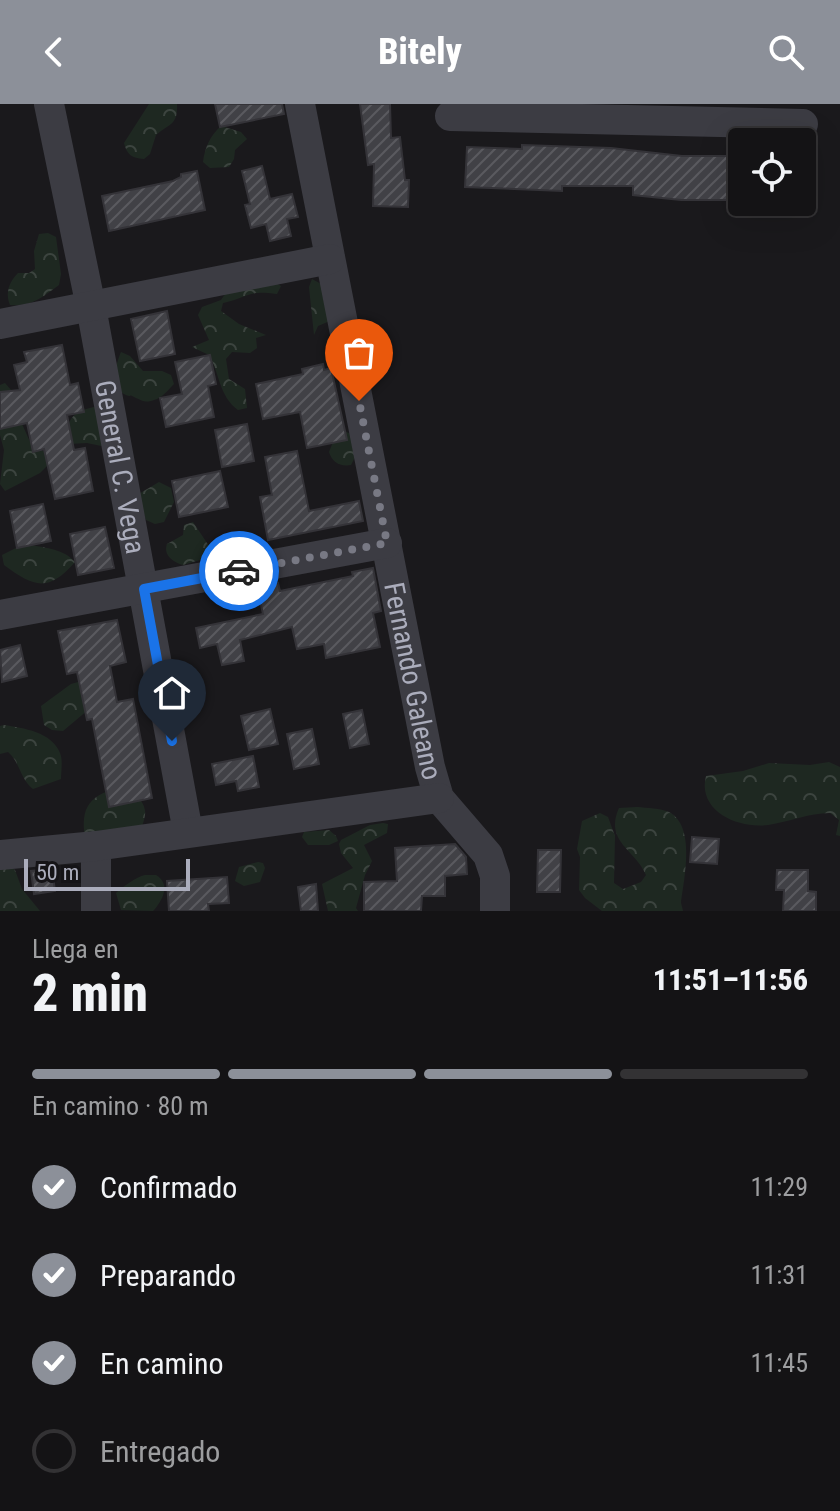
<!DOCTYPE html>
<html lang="es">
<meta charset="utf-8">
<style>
:root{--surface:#141315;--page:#212022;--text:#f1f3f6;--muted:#9d9ea0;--line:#333234;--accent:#8c9099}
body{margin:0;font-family:"Roboto Condensed",sans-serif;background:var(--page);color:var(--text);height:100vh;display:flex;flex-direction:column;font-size:30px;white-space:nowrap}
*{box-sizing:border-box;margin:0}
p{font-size:26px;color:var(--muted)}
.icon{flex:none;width:44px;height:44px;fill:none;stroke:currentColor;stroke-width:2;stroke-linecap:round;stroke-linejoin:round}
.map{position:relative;height:807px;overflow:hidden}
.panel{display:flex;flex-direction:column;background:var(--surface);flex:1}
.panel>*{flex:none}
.fabs{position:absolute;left:728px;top:24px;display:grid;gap:16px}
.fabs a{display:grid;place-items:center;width:88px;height:88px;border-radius:8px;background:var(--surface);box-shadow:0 8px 32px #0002,0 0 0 2px var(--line);font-size:40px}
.scale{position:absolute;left:24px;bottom:20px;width:166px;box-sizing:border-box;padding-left:8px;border:4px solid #abadbc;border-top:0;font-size:22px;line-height:28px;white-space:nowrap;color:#abadbc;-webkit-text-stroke:6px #151417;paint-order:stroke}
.pin{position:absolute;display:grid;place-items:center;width:68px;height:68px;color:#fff;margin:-82px -34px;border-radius:50% 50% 50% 0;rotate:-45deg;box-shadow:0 0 8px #0007}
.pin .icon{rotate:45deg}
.courier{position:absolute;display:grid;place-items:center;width:80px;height:80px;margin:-40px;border:6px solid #1a73e8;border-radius:50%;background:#fff;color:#222;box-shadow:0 2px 10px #0007}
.summary em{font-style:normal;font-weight:800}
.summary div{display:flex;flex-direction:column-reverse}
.summary{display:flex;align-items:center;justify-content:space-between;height:136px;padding:0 32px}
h1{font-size:52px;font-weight:800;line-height:60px}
.bar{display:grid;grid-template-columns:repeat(4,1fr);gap:12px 8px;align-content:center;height:96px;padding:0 32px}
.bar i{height:10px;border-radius:6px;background:var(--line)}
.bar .active{background:var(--accent)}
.bar p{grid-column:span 4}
ol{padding:0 32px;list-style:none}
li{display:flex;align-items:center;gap:24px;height:88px}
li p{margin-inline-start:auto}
li .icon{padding:8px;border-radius:50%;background:var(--accent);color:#fff;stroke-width:4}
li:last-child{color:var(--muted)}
li i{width:44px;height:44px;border:4px solid var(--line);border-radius:50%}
header{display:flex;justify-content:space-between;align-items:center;height:104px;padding:0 32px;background:var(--accent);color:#fff;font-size:36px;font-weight:800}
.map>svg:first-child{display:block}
</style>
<header><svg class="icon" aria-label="back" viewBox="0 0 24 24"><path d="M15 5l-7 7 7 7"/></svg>Bitely<svg class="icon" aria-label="search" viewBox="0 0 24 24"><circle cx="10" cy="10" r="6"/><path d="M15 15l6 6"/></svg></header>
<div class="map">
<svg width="840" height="807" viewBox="0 0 840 807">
<defs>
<pattern id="forest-crowns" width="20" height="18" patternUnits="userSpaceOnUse" patternTransform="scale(2)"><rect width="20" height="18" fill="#1e2821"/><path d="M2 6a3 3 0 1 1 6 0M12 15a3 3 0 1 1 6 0" fill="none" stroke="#3c443f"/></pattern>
<pattern id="building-hatch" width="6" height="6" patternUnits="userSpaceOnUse" patternTransform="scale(2)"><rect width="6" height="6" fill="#414146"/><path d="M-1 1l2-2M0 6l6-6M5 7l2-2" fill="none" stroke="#5a5a5f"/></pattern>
</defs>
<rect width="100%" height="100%" fill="#1a191c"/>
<g fill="url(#forest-crowns)">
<path d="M149,0H177C178,21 170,19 156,31L150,50L144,55C132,54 127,51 124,39Z"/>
<path d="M221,22L241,28L247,35L235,46L234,55L229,63L210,64L203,58C205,43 210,32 221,22Z"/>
<path d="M48,129L56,133L61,170L59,181C43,193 31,203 10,201C5,189 9,178 18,169H29L35,165L34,147L39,130Z"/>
<polygon points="312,175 321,180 339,213 318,222 314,231 309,183"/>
<path d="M272,177L281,182L277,190C247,186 249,193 223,199L221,207L239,220L266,231L256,234L257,244L250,249L232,248L226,255L229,275L245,285L247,304L238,306C219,292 220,270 209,251L192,243L209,236L198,211L202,203L221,196L232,180Z"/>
<path d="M121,248L130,252L143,267H162L171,271L174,280C168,286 162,294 154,296C145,299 143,297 136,294C126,288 134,295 124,290C109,283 116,260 121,248Z"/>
<polygon points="5,279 11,286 15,313 22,320 31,340 52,352 52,357 40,369 5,387 0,380 4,346 0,331 0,281"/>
<path d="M94,303L102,308L116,345L87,339L68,340C65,317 71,308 94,303Z"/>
<path d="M342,326L351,330L359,345L351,361C340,363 332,358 329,348L337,328Z"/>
<polygon points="159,378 171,384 174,398 164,418 155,420 146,416 137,391"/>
<path d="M193,418L213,448L210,453L183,461C173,458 163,451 167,440L183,431L184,421Z"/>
<path d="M30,441C46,444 64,445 75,458C48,489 34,483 4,461L2,451L20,442Z"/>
<path d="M110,569L113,577C109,590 75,617 63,627L52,626L44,621L41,602L71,580Z"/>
<path d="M4,621C23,624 52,628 60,649C63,656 61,667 61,675L33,685C20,675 20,658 8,648L0,650V622Z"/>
<path d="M829,658L840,663V732L836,731L839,716L830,709C808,709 789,718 768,721C738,725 697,707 706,672L743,667L769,659L810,661Z"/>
<path d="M120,683C130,685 144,695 145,707C146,712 142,721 141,727L86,741C80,706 85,693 120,683Z"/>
<path d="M637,703C647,704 660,704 669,708C696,722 684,775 681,799L683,807H602L585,794L579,786L580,753L577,745L582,717L600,709L608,713L615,732L614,779L623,785L641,778L646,771C636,746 604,738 619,704Z"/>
<polygon points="383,719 388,720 387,729 364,741 372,757 365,771 356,804 358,807 328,807 322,780 353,764 341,749 339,740 341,736 370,721"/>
<polygon points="329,726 336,732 338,737 329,741 308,741 302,733 304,728"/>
<polygon points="258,758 263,759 265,764 260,778 244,782 235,777 239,763"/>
<polygon points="8,762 15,766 22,785 40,807 0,807 0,765"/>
<path d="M145,771H156C171,780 163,796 153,807L121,806L116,789C124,782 136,773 145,771Z"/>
</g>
<g fill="url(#building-hatch)" stroke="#343338" stroke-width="2">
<polygon points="215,0 282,0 284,10 220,23"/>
<polygon points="360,0 390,0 391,34 400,33 405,76 409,76 408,103 373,102 374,60 368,61"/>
<polygon points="522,41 611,44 682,52 742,52 742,96 681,96 633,91 633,82 562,82 562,87 465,83 467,43 522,45"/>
<polygon points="262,62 270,95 292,90 298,113 287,115 291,132 270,137 266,120 251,124 245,101 250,100 242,67"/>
<polygon points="197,67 205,106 109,127 102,92 173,77 181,73 181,70"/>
<polygon points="167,207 175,250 140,257 131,215"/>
<polygon points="62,241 70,281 78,279 84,308 67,311 74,346 85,344 93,387 55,395 44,345 33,348 27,319 0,325 0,288 20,286 14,261 27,258 24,248"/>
<polygon points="210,251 216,280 208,282 214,313 166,323 160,294 182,290 175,258"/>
<polygon points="323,260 324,266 331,264 347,336 307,344 300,308 263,315 256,280 303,270 302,265"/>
<polygon points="247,320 254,357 222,363 215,326"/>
<polygon points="297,347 309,407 359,397 363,417 268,436 260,393 272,391 265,353"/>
<polygon points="220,367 228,403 179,413 172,377"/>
<polygon points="43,400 51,437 17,444 10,407"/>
<polygon points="105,423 114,464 78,471 70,430"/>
<polygon points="373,464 381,507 373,509 380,543 326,554 324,540 297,545 292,523 240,536 244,557 222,561 217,540 200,544 196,524 263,510 257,483 278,479 280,487 353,472 352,468"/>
<polygon points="117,516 126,558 110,562 117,598 133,595 152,694 109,703 92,615 87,616 77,568 67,570 58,527"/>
<polygon points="20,541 27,572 2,578 0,546"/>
<polygon points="270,605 278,640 249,646 241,612"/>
<polygon points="362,606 369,640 350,644 343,610"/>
<polygon points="312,625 319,660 294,665 287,630"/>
<polygon points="253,652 259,683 238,687 236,677 216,681 212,660"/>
<polygon points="692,733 719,735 717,760 690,758"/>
<polygon points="455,740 466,753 467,770 445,772 445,792 422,792 421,807 364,807 364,778 397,777 395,744"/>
<polygon points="538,746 561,746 560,788 537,788"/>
<polygon points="52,765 55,787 34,790 31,767"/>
<polygon points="777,766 808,766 808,787 816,788 816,807 783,807 784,786 776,786"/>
<polygon points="227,773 229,799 208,800 209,807 169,807 167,777"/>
<polygon points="316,780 318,807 301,807 298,783"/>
</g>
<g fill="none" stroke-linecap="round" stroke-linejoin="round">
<g stroke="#3c3c43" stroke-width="30">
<path id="s1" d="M49,0L91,203L188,728"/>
<path id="s2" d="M300,0L430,663L439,694L488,751L495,772V807"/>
<polyline points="450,12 803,20"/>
<polyline points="0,220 330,155"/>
<polyline points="0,511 387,439"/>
<polyline points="96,742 96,807"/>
<polyline points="0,751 96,742 439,694"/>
</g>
</g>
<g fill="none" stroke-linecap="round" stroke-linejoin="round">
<polyline stroke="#787984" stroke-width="8" stroke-dasharray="0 14.4" points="239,467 387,439 359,297"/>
<polyline stroke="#1a73e8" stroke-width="10" points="172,637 144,485 239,467"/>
</g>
<g text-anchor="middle" stroke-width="8" stroke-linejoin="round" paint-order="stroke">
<g font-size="28" fill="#abadbc" stroke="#151417">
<text dy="10" stroke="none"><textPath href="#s1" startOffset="370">General C. Vega</textPath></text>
<text dy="10" stroke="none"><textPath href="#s2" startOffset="588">Fernando Galeano</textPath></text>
</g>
</g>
</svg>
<div class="fabs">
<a><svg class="icon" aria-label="locate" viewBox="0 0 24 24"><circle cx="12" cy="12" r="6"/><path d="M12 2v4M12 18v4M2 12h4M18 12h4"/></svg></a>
</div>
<div class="scale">50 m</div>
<div class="pin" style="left:359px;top:297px;background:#ea580c"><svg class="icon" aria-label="bag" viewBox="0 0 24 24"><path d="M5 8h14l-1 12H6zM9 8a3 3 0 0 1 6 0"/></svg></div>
<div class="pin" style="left:172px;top:637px;background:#1f2937"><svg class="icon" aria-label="home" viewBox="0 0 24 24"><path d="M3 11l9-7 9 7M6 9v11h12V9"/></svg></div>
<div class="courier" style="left:239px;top:467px"><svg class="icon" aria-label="car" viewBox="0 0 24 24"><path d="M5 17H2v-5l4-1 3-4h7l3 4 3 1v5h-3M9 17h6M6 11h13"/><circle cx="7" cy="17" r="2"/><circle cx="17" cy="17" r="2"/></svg></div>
</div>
<section class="panel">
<div class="summary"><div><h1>2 min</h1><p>Llega en</p></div><em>11:51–11:56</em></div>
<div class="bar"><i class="active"></i><i class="active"></i><i class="active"></i><i></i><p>En camino · 80 m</p></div>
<ol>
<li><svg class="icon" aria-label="check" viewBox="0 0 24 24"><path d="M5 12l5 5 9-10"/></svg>Confirmado<p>11:29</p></li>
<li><svg class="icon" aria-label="check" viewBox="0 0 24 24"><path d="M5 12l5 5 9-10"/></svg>Preparando<p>11:31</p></li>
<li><svg class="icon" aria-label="check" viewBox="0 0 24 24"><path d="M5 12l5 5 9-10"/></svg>En camino<p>11:45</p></li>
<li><i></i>Entregado</li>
</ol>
</section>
